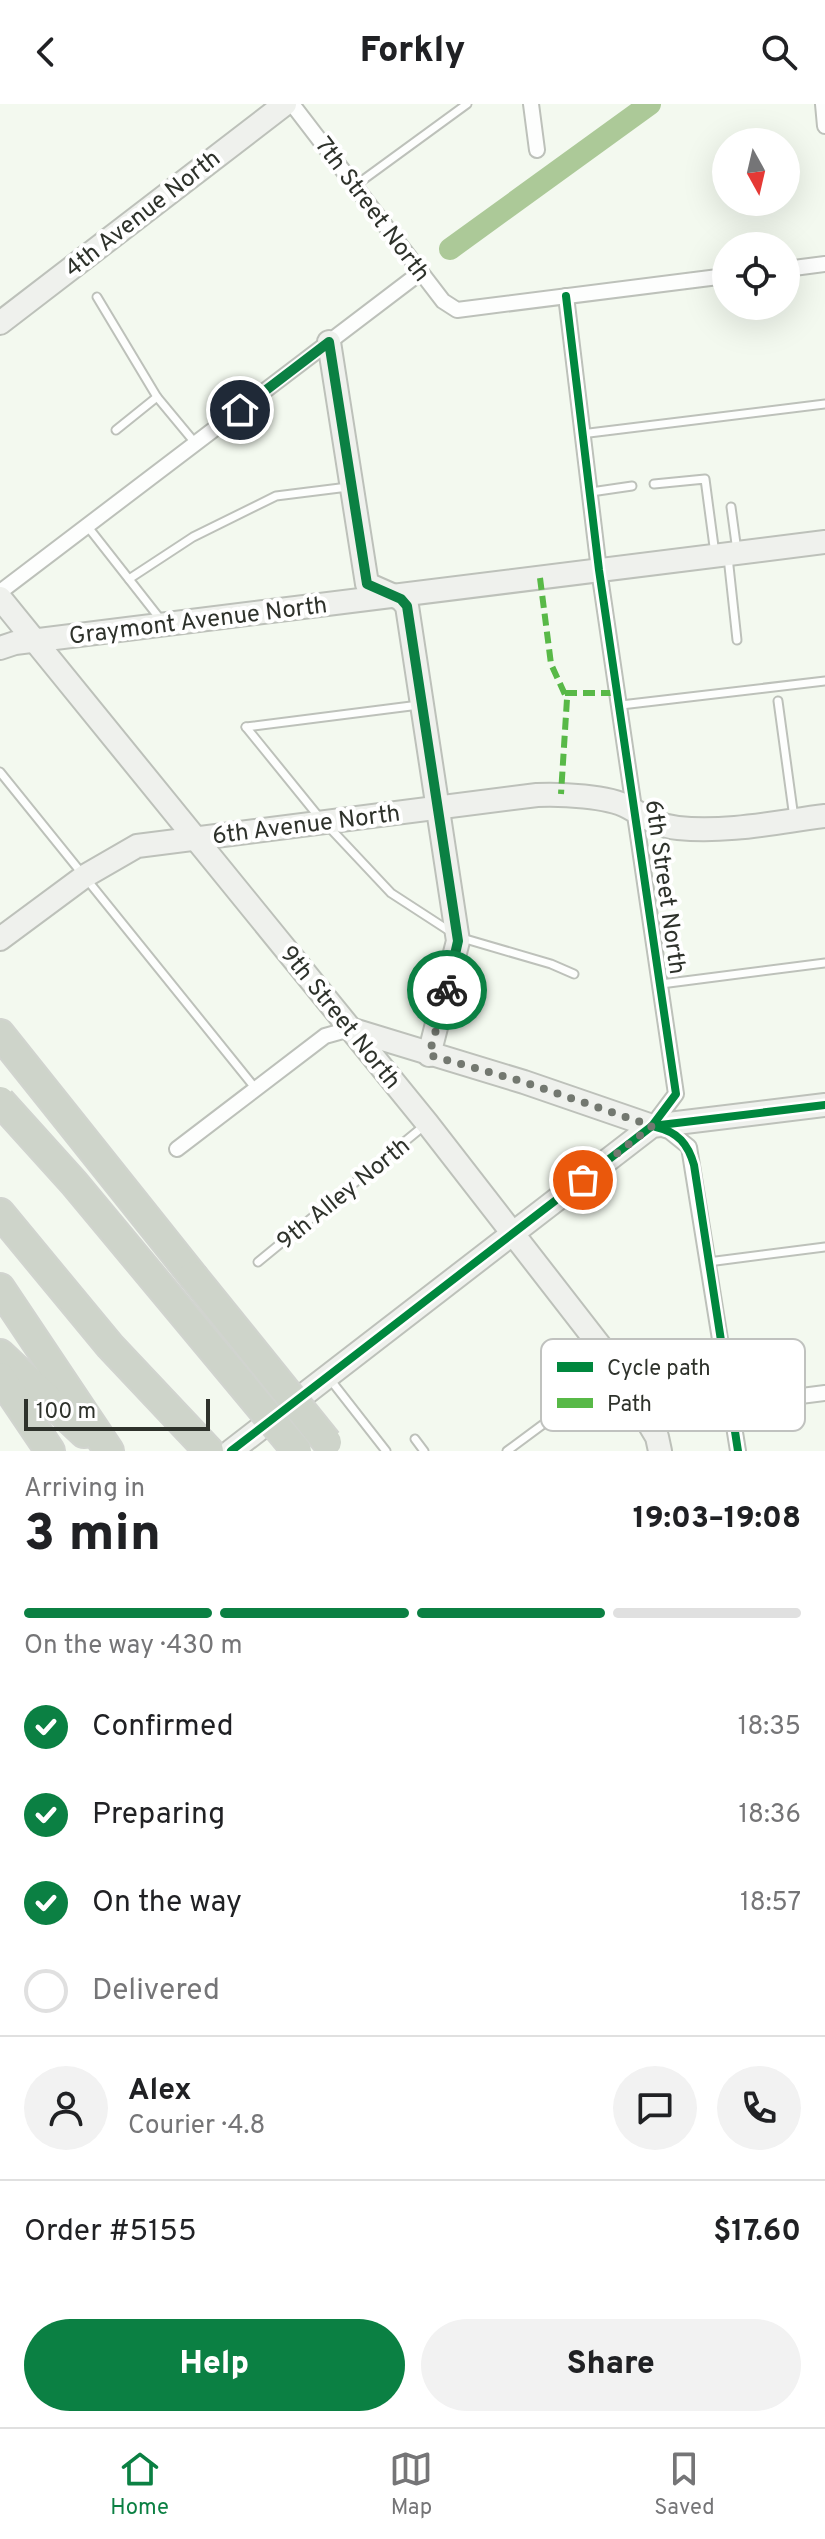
<!DOCTYPE html>
<meta charset="utf-8">
<style>
:root{--surface:#fff;--page:#f2f2f2;--text:#202124;--muted:#757577;--line:#e0e0e0;--accent:#0b8043}
body{margin:0;font-family:Overpass,sans-serif;background:var(--page);color:var(--text);height:100vh;display:flex;flex-direction:column;font-size:30px;white-space:nowrap}
*{box-sizing:border-box;margin:0}
p{font-size:26px;color:var(--muted)}
.icon{flex:none;width:44px;height:44px;fill:none;stroke:currentColor;stroke-width:2;stroke-linecap:round;stroke-linejoin:round}
.map{position:relative;height:1347px;overflow:hidden}
.side{display:flex;flex-direction:column;background:var(--surface);flex:1}
.side>*{flex:none}
.needle{width:52px;rotate:172deg}
.tools{position:absolute;left:712px;top:24px;display:grid;gap:16px}
.tools a{display:grid;place-items:center;width:88px;height:88px;border-radius:50%;background:var(--surface);box-shadow:0 8px 32px #0002;font-size:40px}
.scale{position:absolute;left:24px;bottom:20px;width:186px;box-sizing:border-box;padding-left:8px;border:4px solid #2e322b;border-top:0;font-size:22px;line-height:28px;white-space:nowrap;color:#2e322b;-webkit-text-stroke:6px #fff;paint-order:stroke}
.pin{position:absolute;display:grid;place-items:center;width:68px;height:68px;color:#fff;margin:-34px;border:4px solid #fff;border-radius:50%;box-shadow:0 2px 8px #0007}
.courier{position:absolute;display:grid;place-items:center;width:80px;height:80px;margin:-40px;border:6px solid #0b8043;border-radius:50%;background:#fff;color:#222;box-shadow:0 2px 10px #0007}
.head em{font-style:normal;font-weight:800}
.head div{display:flex;flex-direction:column-reverse}
.head{display:flex;align-items:center;justify-content:space-between;height:136px;padding:0 24px}
h1{font-size:52px;font-weight:800;line-height:60px}
.bar{display:grid;grid-template-columns:repeat(4,1fr);gap:12px 8px;align-content:center;height:96px;padding:0 24px}
.bar i{height:10px;border-radius:6px;background:var(--line)}
.bar .current{background:var(--accent)}
.bar p{grid-column:span 4}
.line{display:flex;align-items:center;gap:20px;padding:0 24px;border-top:2px solid var(--line)}
.line div{flex:1}
.round{display:grid;place-items:center;flex:none;width:84px;height:84px;border-radius:42px;background:var(--page)}
ol{padding:0 24px;list-style:none}
li{display:flex;align-items:center;gap:24px;height:88px}
li p{margin-inline-start:auto}
li .icon{padding:8px;border-radius:50%;background:var(--accent);color:#fff;stroke-width:4}
li:last-child{color:var(--muted)}
li i{width:44px;height:44px;border:4px solid var(--line);border-radius:50%}
.primary-button{display:flex;gap:16px;margin-top:auto;padding:16px 24px}
.primary-button a{flex:1;height:92px;border-radius:48px;background:var(--accent);color:#fff;font-size:32px;font-weight:800;line-height:92px;text-align:center}
.primary-button a+a{background:var(--page);color:var(--text)}
header{display:flex;justify-content:space-between;align-items:center;height:104px;padding:0 24px;background:var(--surface);font-size:36px;font-weight:800}
.menu{display:flex;justify-content:space-around;align-items:center;height:112px;border-top:2px solid var(--line);background:var(--surface);font-size:22px;color:var(--muted)}
.menu a{display:grid;justify-items:center;gap:4px}
.menu .current{color:var(--accent)}
.map>svg:first-child{display:block}
</style>
<header><svg class="icon" aria-label="back" viewBox="0 0 24 24"><path d="M15 5l-7 7 7 7"/></svg>Forkly<svg class="icon" aria-label="search" viewBox="0 0 24 24"><circle cx="10" cy="10" r="6"/><path d="M15 15l6 6"/></svg></header>
<div class="map">
<svg width="825" height="1347" viewBox="0 0 825 1347">
<rect width="100%" height="100%" fill="#f3f9ef"/>
<g fill="none" stroke-linecap="round" stroke-linejoin="round">
<polyline stroke="#acc998" stroke-width="22" points="450,145 650,0"/>
<g stroke="#bdc1ba" stroke-width="11">
<g id="lane">
<polyline points="356,81 467,0"/>
<polyline points="97,193 157,293 196,340"/>
<polyline points="116,326 157,293"/>
<polyline points="581,330 825,300"/>
<polyline points="654,380 705,375 715,450"/>
<polyline points="591,388 632,382"/>
<polyline points="731,403 737,447"/>
<polyline points="88,423 161,516"/>
<polyline points="728,453 737,536"/>
<polyline points="129,475 193,433 276,392 348,383"/>
<polyline points="778,597 794,714"/>
<polyline points="621,601 825,577"/>
<polyline points="246,623 319,713"/>
<polyline points="246,623 419,601"/>
<polyline points="0,668 256,985"/>
<polyline points="328,722 391,789 451,828"/>
<polyline points="462,834 551,860 574,870"/>
<polyline points="661,880 825,859"/>
<polyline points="258,1158 425,1021"/>
<polyline points="708,1158 825,1143"/>
<polyline points="329,1274 386,1347"/>
<polyline points="415,1335 424,1347"/>
<polyline points="507,1347 615,1267"/>
</g>
</g>
<g stroke="#bdc1ba" stroke-width="18">
<g id="street">
<polyline points="292,0 443,197 457,206 726,172"/>
<polyline points="531,0 537,46"/>
<polyline points="823,0 825,22"/>
<polyline points="786,165 825,160"/>
<polyline points="566,192 599,466 676,990 652,1022 669,1027 689,1043 738,1347"/>
<polyline points="0,488 421,168"/>
<polyline points="177,1045 325,932 350,925"/>
<polyline points="731,1301 825,1289"/>
</g>
</g>
<g stroke="#bdc1ba" stroke-width="26">
<g id="secondary">
<polyline points="0,219 285,0"/>
<polyline points="329,238 367,480 401,495 407,502 458,837 429,951"/>
<polyline points="0,494 427,1019 611,1256 657,1333 660,1347"/>
<polyline points="0,544 15,539 825,438"/>
<path d="M0,835L85,772L137,742L537,691C561,690 608,692 628,703C646,713 657,722 678,724C727,729 777,718 825,712"/>
<polyline points="350,925 524,978 652,1022"/>
<polyline points="231,1347 652,1022 825,1001"/>
</g>
</g>
<g stroke="#d1d4cf" stroke-width="32">
<g id="highway">
<polyline points="0,930 193,1172"/>
<polyline points="0,1109 110,1242 209,1347"/>
<polyline points="0,1184 109,1347"/>
<polyline points="0,1250 84,1329"/>
<polyline points="0,1273 50,1347"/>
</g>
</g>
<use href="#lane" stroke="#fdfefd" stroke-width="7"/>
<use href="#street" stroke="#fdfefd" stroke-width="14"/>
<use href="#secondary" stroke="#eff1ed" stroke-width="22"/>
<use href="#highway" stroke="#ced4ca" stroke-width="28"/>
<g stroke="#d1d4cf" stroke-width="32" stroke-linecap="butt">
<g id="highway-bridge">
<polyline points="0,997 74,1079 297,1347"/>
<polyline points="193,1172 327,1338"/>
</g>
</g>
<use href="#highway-bridge" stroke="#ced4ca" stroke-width="28"/>
<g stroke="#58b947" stroke-width="6" stroke-dasharray="12 6" stroke-linecap="butt">
<polyline points="540,474 551,560 567,595 561,690"/>
<polyline points="565,589 619,589"/>
</g>
<g stroke="#fff" stroke-width="13">
<g id="cycleway">
<polyline points="566,192 599,466 676,990 652,1022"/>
<path d="M656,1023C678,1028 688,1040 694,1061L738,1347"/>
<polyline points="231,1347 652,1022 825,1001"/>
</g>
</g>
<use href="#cycleway" stroke="#00873e" stroke-width="8"/>
</g>
<g fill="none" stroke-linecap="round" stroke-linejoin="round">
<polyline stroke="#737870" stroke-width="8" stroke-dasharray="0 14.4" points="447,886 429,951 524,978 652,1022 583,1076"/>
<polyline stroke="#0b8043" stroke-width="10" points="240,306 329,238 367,480 401,495 407,502 458,837 447,886"/>
</g>
<g text-anchor="middle" stroke-width="8" stroke-linejoin="round" paint-order="stroke">
<g font-size="24" fill="#2e322b" stroke="#fff">
<text transform="translate(373 105) rotate(53)" y="8">7th Street North</text>
<text transform="translate(142 109) rotate(-38)" y="8">4th Avenue North</text>
<text transform="translate(198 516) rotate(-7)" y="8">Graymont Avenue North</text>
<text transform="translate(306 720) rotate(-7)" y="8">6th Avenue North</text>
<text transform="translate(666 783) rotate(82)" y="8">6th Street North</text>
<text transform="translate(341 913) rotate(51)" y="8">9th Street North</text>
<text transform="translate(343 1089) rotate(-39)" y="8">9th Alley North</text>
</g>
</g>
<rect x="541" y="1235" width="264" height="92" rx="12" fill="#fff" stroke="#c0c2bf" stroke-width="2"/>
<rect x="557" y="1258" width="36" height="10" fill="#00873e"/>
<rect x="557" y="1294" width="36" height="10" fill="#58b947"/>
<g font-size="22" fill="#2e322b">
<text x="607" y="1271">Cycle path</text>
<text x="607" y="1307">Path</text>
</g>
</svg>
<div class="tools">
<a><svg class="needle" viewBox="-14 -14 28 28"><path d="M0-13l5 13h-10z" fill="#e53935"/><path d="M0 13l5-13h-10z" fill="#757577"/></svg></a>
<a><svg class="icon" aria-label="locate" viewBox="0 0 24 24"><circle cx="12" cy="12" r="6"/><path d="M12 2v4M12 18v4M2 12h4M18 12h4"/></svg></a>
</div>
<div class="scale">100 m</div>
<div class="pin" style="left:583px;top:1076px;background:#ea580c"><svg class="icon" aria-label="bag" viewBox="0 0 24 24"><path d="M5 8h14l-1 12H6zM9 8a3 3 0 0 1 6 0"/></svg></div>
<div class="pin" style="left:240px;top:306px;background:#1f2937"><svg class="icon" aria-label="home" viewBox="0 0 24 24"><path d="M3 11l9-7 9 7M6 9v11h12V9"/></svg></div>
<div class="courier" style="left:447px;top:886px"><svg class="icon" aria-label="bike" viewBox="0 0 24 24"><circle cx="6" cy="16" r="4"/><circle cx="18" cy="16" r="4"/><path d="M6 16l4-8h5l3 8M10 8l3 8H6M13 5h3"/></svg></div>
</div>
<section class="side">
<div class="head"><div><h1>3 min</h1><p>Arriving in</p></div><em>19:03–19:08</em></div>
<div class="bar"><i class="current"></i><i class="current"></i><i class="current"></i><i></i><p>On the way · 430 m</p></div>
<ol>
<li><svg class="icon" aria-label="check" viewBox="0 0 24 24"><path d="M5 12l5 5 9-10"/></svg>Confirmed<p>18:35</p></li>
<li><svg class="icon" aria-label="check" viewBox="0 0 24 24"><path d="M5 12l5 5 9-10"/></svg>Preparing<p>18:36</p></li>
<li><svg class="icon" aria-label="check" viewBox="0 0 24 24"><path d="M5 12l5 5 9-10"/></svg>On the way<p>18:57</p></li>
<li><i></i>Delivered</li>
</ol>
<div class="line" style="height:144px"><a class="round"><svg class="icon" aria-label="person" viewBox="0 0 24 24"><circle cx="12" cy="8" r="4"/><path d="M4 21q1-7 8-7t8 7"/></svg></a><div><b>Alex</b><p>Courier · 4.8</p></div><a class="round"><svg class="icon" aria-label="chat" viewBox="0 0 24 24"><path d="M4 5h16v11H9l-5 4z"/></svg></a><a class="round"><svg class="icon" aria-label="phone" viewBox="0 0 24 24"><path d="M5 4h4l2 5-3 2q2 4 5 5l2-3 5 2v4C11 20 4 13 5 4z"/></svg></a></div>
<div class="line" style="height:104px"><div>Order #5155</div><b>$17.60</b></div>
<div class="primary-button"><a>Help</a><a>Share</a></div>
</section>
<nav class="menu">
<a class="current"><svg class="icon" aria-label="home" viewBox="0 0 24 24"><path d="M3 11l9-7 9 7M6 9v11h12V9"/></svg>Home</a>
<a><svg class="icon" aria-label="map" viewBox="0 0 24 24"><path d="M3 6l6-2 6 2 6-2v14l-6 2-6-2-6 2zM9 4v14M15 6v14"/></svg>Map</a>
<a><svg class="icon" aria-label="saved" viewBox="0 0 24 24"><path d="M7 4h10v16l-5-4-5 4z"/></svg>Saved</a>
</nav>
